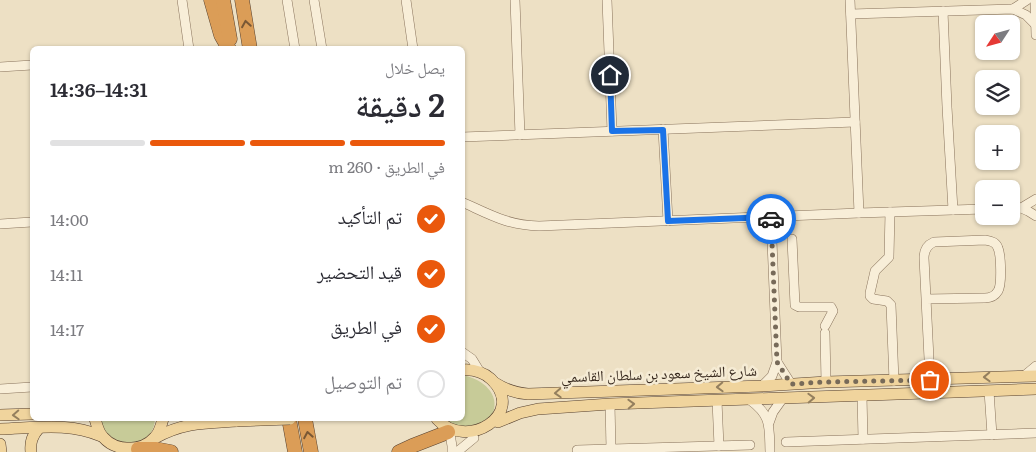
<!DOCTYPE html>
<html lang="ar">
<meta charset="utf-8">
<style>
:root{--surface:#fff;--page:#f7f7f7;--text:#2b2b33;--muted:#7c7c81;--line:#e1e1e2;--accent:#ea580c}
body{margin:0;font-family:Literata,"Noto Naskh Arabic",serif;background:var(--page);color:var(--text);direction:rtl;height:100vh;display:flex;flex-direction:column;font-size:19px;white-space:nowrap}
*{box-sizing:border-box;margin:0}
p{font-size:16px;color:var(--muted)}
.icon{flex:none;width:28px;height:28px;fill:none;stroke:currentColor;stroke-width:2;stroke-linecap:round;stroke-linejoin:round}
.map{position:relative;flex:1;overflow:hidden;direction:ltr}
.drawer{position:absolute;left:30px;top:46px;width:435px;height:375px;display:flex;flex-direction:column;background:var(--surface);border-radius:8px;box-shadow:0 1px 4px #0004;direction:rtl}
.drawer>*{flex:none}
.needle{width:32px;rotate:234deg}
.tools{position:absolute;left:975px;top:15px;display:grid;gap:10px}
.tools a{display:grid;place-items:center;width:45px;height:45px;border-radius:8px;background:var(--surface);box-shadow:0 1px 4px #0004;font-size:25px}
.pin{position:absolute;display:grid;place-items:center;width:42px;height:42px;color:#fff;margin:-21px;border:2px solid #fff;border-radius:50%;box-shadow:0 1px 5px #0007}
.courier{position:absolute;display:grid;place-items:center;width:50px;height:50px;margin:-25px;border:4px solid #1a73e8;border-radius:50%;background:#fff;color:#222;box-shadow:0 1px 6px #0007}
.headline em{font-style:normal;font-weight:600}
.headline div{display:flex;flex-direction:column-reverse}
.headline{display:flex;align-items:center;justify-content:space-between;height:85px;padding:0 20px}
h1{font-size:32px;font-weight:600;line-height:38px}
.bar{display:grid;grid-template-columns:repeat(4,1fr);gap:8px 5px;align-content:center;height:60px;padding:0 20px}
.bar i{height:6px;border-radius:4px;background:var(--line)}
.bar .selected{background:var(--accent)}
.bar p{grid-column:span 4}
ol{padding:0 20px;list-style:none}
li{display:flex;align-items:center;gap:15px;height:55px}
li p{margin-inline-start:auto}
li .icon{padding:5px;border-radius:50%;background:var(--accent);color:#fff;stroke-width:4}
li:last-child{color:var(--muted)}
li i{width:28px;height:28px;border:2px solid var(--line);border-radius:50%}
.map>svg:first-child{display:block}
</style>
<div class="map">
<svg width="1036" height="452" viewBox="0 0 1036 452">
<rect width="100%" height="100%" fill="#ede0c4"/>
<g fill="#c7cb98">
<path d="M466,376C483,380 500,394 493,413C490,420 479,427 473,433L441,419H462L463,377Z"/>
<path d="M99,419H155C154,434 147,437 136,445L109,441Z"/>
</g>
<g fill="none" stroke-linecap="round" stroke-linejoin="round">
<g stroke="#88725b" stroke-width="10">
<g id="minor">
<polyline points="182,0 189,49"/>
<polyline points="287,0 295,49"/>
<polyline points="314,0 322,49"/>
<polyline points="406,0 413,49"/>
<polyline points="515,0 520,135"/>
<polyline points="607,0 612,131"/>
<polyline points="850,0 859,213"/>
<polyline points="1035,0 1036,35"/>
<polyline points="1013,9 1027,0"/>
<polyline points="943,11 947,107 953,210"/>
<polyline points="851,14 1013,9 1026,15 1036,25"/>
<polyline points="0,67 32,65"/>
<polyline points="663,129 668,221"/>
<polyline points="462,137 855,122"/>
<path d="M462,202C491,215 507,225 539,226L859,213L984,209"/>
<polyline points="1011,208 1021,208 1036,199"/>
<polyline points="1021,208 1028,211 1036,216"/>
<polyline points="890,212 889,257 875,271 870,293 870,296 873,299 887,301 891,305 894,381"/>
<polyline points="0,224 32,222"/>
<polyline points="792,239 795,305 799,307 831,307 833,311 825,326"/>
<path d="M926,299L985,298C990,298 995,296 998,291C1002,285 1001,255 998,248C996,242 991,241 985,240L934,242C927,245 924,250 924,258L930,379"/>
<polyline points="825,333 826,382"/>
<polyline points="462,352 472,359 480,372"/>
<polyline points="777,362 791,384"/>
<polyline points="1024,376 1036,366"/>
<polyline points="762,386 772,376 777,362 771,217"/>
<polyline points="0,389 32,387"/>
<polyline points="989,391 992,435"/>
<polyline points="862,396 863,439"/>
<path d="M750,400C772,416 769,427 770,452"/>
<polyline points="717,401 719,446"/>
<polyline points="610,404 611,449"/>
<polyline points="769,423 773,412 783,398"/>
<polyline points="450,434 452,446 452,452"/>
<polyline points="786,442 1036,433"/>
<polyline points="577,450 750,445"/>
<polyline points="457,452 474,438"/>
</g>
</g>
<g stroke="#56402f" stroke-width="12">
<g id="major">
<path d="M495,383C506,390 515,393 528,394L762,386L826,382L1036,376"/>
<polyline points="0,415 32,414"/>
<path d="M95,419C97,425 98,432 103,437C116,452 142,452 155,437C160,432 161,425 163,419"/>
<path d="M437,419C466,452 528,414 491,379C483,372 473,369 462,370"/>
<polyline points="498,422 520,413 538,409 610,404 1036,389"/>
<path d="M0,429C35,428 69,422 101,436"/>
<path d="M155,438C184,422 206,423 237,421"/>
<polyline points="0,444 1,452"/>
<path d="M31,452C30,442 32,436 39,428"/>
</g>
</g>
<g stroke="#56402f" stroke-width="15">
<g id="highway">
<polyline points="211,0 221,35 229,49"/>
<polyline points="223,0 230,39"/>
<polyline points="242,0 250,49"/>
<polyline points="289,419 295,452"/>
<polyline points="305,419 311,452"/>
<polyline points="138,449 155,449 171,452"/>
<polyline points="399,452 412,446 448,432"/>
</g>
</g>
<use href="#minor" stroke="#f8eed8" stroke-width="9"/>
<use href="#major" stroke="#f0d49d" stroke-width="11"/>
<use href="#highway" stroke="#db9d57" stroke-width="14"/>
<g stroke="#56402f" stroke-width="12" stroke-linecap="butt">
<polyline id="major-bridge" points="237,421 290,419"/>
</g>
<use href="#major-bridge" stroke="#f0d49d" stroke-width="11"/>
</g>
<defs><path id="oneway-chevron" d="M-2-3.5L2.5 0L-2 3.5" fill="none" stroke-width="1.6" stroke-linecap="round" stroke-linejoin="round" transform="scale(1.25)"/></defs>
<g stroke="#795835">
<use href="#oneway-chevron" transform="translate(246 24) rotate(-99)"/>
<use href="#oneway-chevron" transform="translate(308 435) rotate(-100)"/>
</g>
<g stroke="#947f5e">
<use href="#oneway-chevron" transform="translate(987 377) rotate(178)"/>
<use href="#oneway-chevron" transform="translate(720 387) rotate(178)"/>
<use href="#oneway-chevron" transform="translate(558 393) rotate(177)"/>
<use href="#oneway-chevron" transform="translate(811 398) rotate(-2)"/>
<use href="#oneway-chevron" transform="translate(631 404) rotate(-2)"/>
<use href="#oneway-chevron" transform="translate(16 415) rotate(177)"/>
</g>
<g fill="none" stroke-linecap="round" stroke-linejoin="round">
<polyline stroke="#776a59" stroke-width="5" stroke-dasharray="0 9" points="771,219 777,362 791,384 826,382 930,380"/>
<polyline stroke="#1a73e8" stroke-width="6" points="610,75 612,131 663,130 668,221 771,217 771,219"/>
</g>
<g text-anchor="middle" stroke-width="5" stroke-linejoin="round" paint-order="stroke">
<g font-size="15" fill="#382a1f" stroke="#f5ebd4">
<text transform="translate(659 374) rotate(-2)" y="5">شارع الشيخ سعود بن سلطان القاسمي</text>
</g>
</g>
</svg>
<div class="tools">
<a><svg class="needle" viewBox="-14 -14 28 28"><path d="M0-13l5 13h-10z" fill="#e53935"/><path d="M0 13l5-13h-10z" fill="#7c7c81"/></svg></a>
<a><svg class="icon" aria-label="layers" viewBox="0 0 24 24"><path d="M12 4l9 5-9 5-9-5zM3 14l9 5 9-5"/></svg></a>
<a>+</a>
<a>−</a>
</div>
<div class="pin" style="left:930px;top:380px;background:#ea580c"><svg class="icon" aria-label="bag" viewBox="0 0 24 24"><path d="M5 8h14l-1 12H6zM9 8a3 3 0 0 1 6 0"/></svg></div>
<div class="pin" style="left:610px;top:75px;background:#1f2937"><svg class="icon" aria-label="home" viewBox="0 0 24 24"><path d="M3 11l9-7 9 7M6 9v11h12V9"/></svg></div>
<div class="courier" style="left:771px;top:219px"><svg class="icon" aria-label="car" viewBox="0 0 24 24"><path d="M5 17H2v-5l4-1 3-4h7l3 4 3 1v5h-3M9 17h6M6 11h13"/><circle cx="7" cy="17" r="2"/><circle cx="17" cy="17" r="2"/></svg></div>
<section class="drawer">
<div class="headline"><div><h1>2 دقيقة</h1><p>يصل خلال</p></div><em>14:31–14:36</em></div>
<div class="bar"><i class="selected"></i><i class="selected"></i><i class="selected"></i><i></i><p>في الطريق · 260 m</p></div>
<ol>
<li><svg class="icon" aria-label="check" viewBox="0 0 24 24"><path d="M5 12l5 5 9-10"/></svg>تم التأكيد<p>14:00</p></li>
<li><svg class="icon" aria-label="check" viewBox="0 0 24 24"><path d="M5 12l5 5 9-10"/></svg>قيد التحضير<p>14:11</p></li>
<li><svg class="icon" aria-label="check" viewBox="0 0 24 24"><path d="M5 12l5 5 9-10"/></svg>في الطريق<p>14:17</p></li>
<li><i></i>تم التوصيل</li>
</ol>
</section>
</div>
